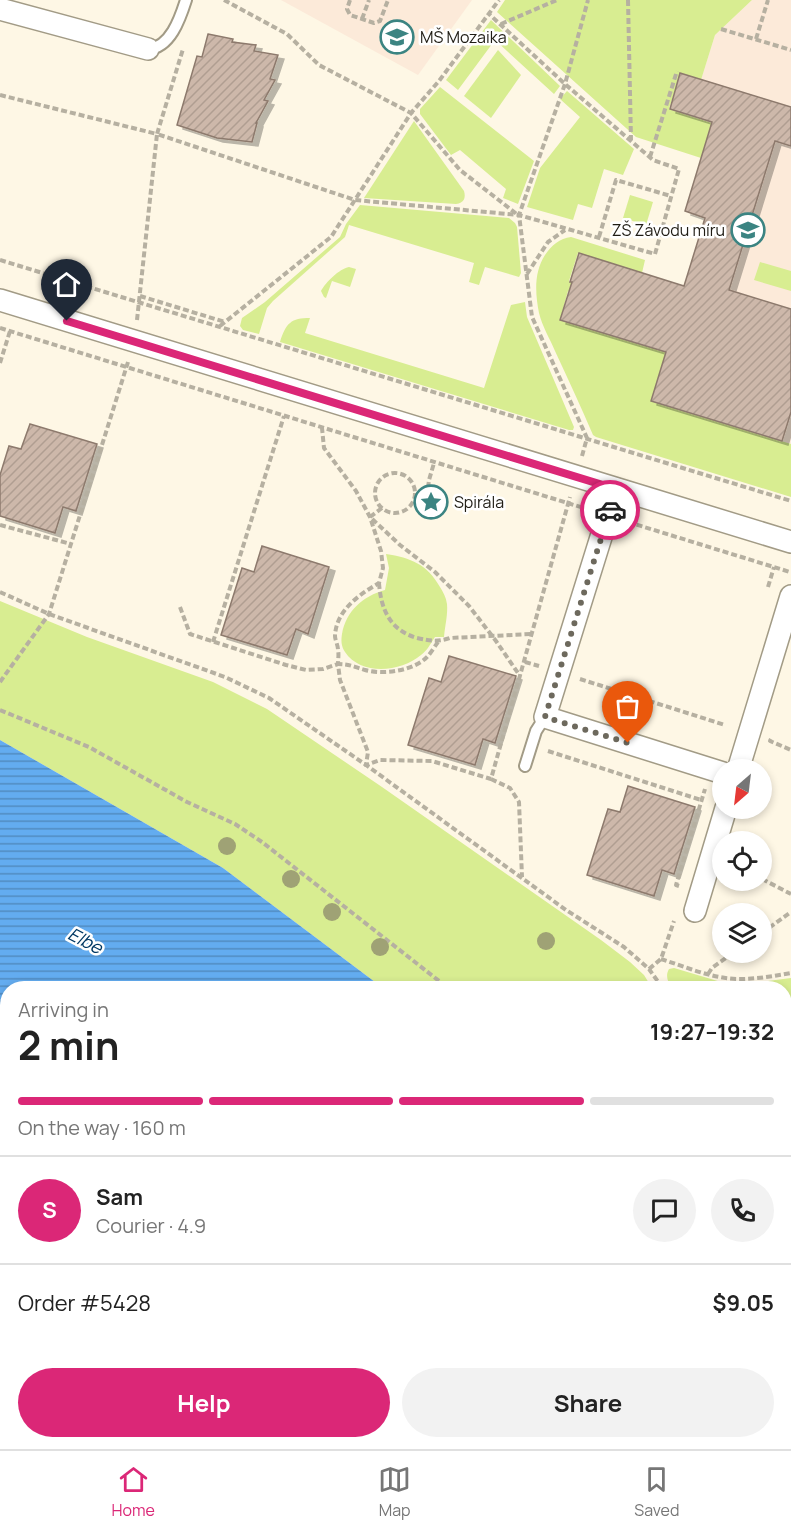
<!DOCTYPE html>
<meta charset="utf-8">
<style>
:root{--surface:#fff;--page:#f2f2f2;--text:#222;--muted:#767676;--line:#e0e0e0;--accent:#db2777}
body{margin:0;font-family:Manrope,sans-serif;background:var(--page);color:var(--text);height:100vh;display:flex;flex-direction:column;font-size:22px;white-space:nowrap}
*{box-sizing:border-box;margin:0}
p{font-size:20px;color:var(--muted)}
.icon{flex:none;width:33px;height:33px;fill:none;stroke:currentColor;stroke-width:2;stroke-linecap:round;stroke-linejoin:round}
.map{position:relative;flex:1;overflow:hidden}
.side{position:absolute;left:0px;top:981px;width:792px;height:468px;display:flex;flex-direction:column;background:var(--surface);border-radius:24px 24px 0 0;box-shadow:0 3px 9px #0003}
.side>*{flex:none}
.needle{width:39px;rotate:208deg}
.controls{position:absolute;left:712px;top:759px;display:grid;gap:12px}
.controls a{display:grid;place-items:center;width:60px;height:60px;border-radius:50%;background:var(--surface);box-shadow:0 3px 9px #0003;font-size:30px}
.pin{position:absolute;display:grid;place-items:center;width:51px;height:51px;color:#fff;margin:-62px -26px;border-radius:50% 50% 50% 0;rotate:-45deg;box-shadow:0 0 6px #0007}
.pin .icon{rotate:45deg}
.courier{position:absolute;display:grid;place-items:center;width:60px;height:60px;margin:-30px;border:4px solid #db2777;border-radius:50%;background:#fff;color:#222;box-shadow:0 2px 8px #0007}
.overview em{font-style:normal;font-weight:700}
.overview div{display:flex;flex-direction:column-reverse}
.overview{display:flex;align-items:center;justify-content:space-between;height:102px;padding:0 18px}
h1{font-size:39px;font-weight:700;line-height:45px}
.bar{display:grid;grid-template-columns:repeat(4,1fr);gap:9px 6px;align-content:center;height:72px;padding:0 18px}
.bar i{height:8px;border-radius:4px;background:var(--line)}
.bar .active{background:var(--accent)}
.bar p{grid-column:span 4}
.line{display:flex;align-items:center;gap:15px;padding:0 18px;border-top:2px solid var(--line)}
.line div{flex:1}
.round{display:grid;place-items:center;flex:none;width:63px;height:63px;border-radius:32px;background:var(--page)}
.primary-button{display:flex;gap:12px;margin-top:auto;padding:12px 18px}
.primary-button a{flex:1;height:69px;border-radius:36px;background:var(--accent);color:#fff;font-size:24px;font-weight:700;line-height:69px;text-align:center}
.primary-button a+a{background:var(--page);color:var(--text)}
.menu{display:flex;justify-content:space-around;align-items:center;height:84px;border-top:2px solid var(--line);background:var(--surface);font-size:16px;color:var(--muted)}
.menu a{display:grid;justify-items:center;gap:3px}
.menu .active{color:var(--accent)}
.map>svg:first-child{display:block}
</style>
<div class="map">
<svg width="791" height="1449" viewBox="0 0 791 1449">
<defs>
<pattern id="forest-crowns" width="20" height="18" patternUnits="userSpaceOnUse" patternTransform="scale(1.5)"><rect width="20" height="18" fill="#d8ed91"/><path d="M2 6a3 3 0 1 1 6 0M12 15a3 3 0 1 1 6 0" fill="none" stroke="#b9cb7c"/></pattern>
<pattern id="wetland-marsh" width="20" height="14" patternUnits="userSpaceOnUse" patternTransform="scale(1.5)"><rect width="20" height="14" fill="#d8ed91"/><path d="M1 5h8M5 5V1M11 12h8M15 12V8" fill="none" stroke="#b9cb7c"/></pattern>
<pattern id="water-rules" width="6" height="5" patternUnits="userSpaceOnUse" patternTransform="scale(1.5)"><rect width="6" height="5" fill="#63acf0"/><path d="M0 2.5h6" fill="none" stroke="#518bc1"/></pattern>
<pattern id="building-hatch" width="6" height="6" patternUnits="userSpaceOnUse" patternTransform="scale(1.5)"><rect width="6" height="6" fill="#cdb8aa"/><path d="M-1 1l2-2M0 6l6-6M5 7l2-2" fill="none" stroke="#b09e91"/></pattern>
<filter id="shadow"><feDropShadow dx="6" dy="4" stdDeviation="0" flood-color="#0004"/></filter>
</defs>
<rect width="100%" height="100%" fill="#fef7e5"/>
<g fill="#fcead9">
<polygon points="281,0 472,0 418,75"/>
<polygon points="752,0 791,0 791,444 651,401 665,352 560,320 568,291 573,283 569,282 578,253 683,286 685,280 688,281 694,263 691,262 698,238 701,239 707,221 704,220 704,218 685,211 712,123 669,109 680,73 701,80 715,35"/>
</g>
<g fill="#d8ed91">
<polygon points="505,0 752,0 715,35 701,80 680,74 669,109 712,123 701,158 636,137 497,12"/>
<polygon points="491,20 560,86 554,94 495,40 458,90 446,80"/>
<polygon points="498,50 521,75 491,118 464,96"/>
<polygon points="440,87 534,161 518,204 503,198 506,189 460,150 451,155 420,114 420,109"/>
<polygon points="567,91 634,149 623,175 604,169 592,208 578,204 573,220 527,207 540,168 580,117 560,99"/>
<path d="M414,121L464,191C466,198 464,203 456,204L364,198Z"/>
<polygon points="630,195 653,202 646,225 623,218"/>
<polygon points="360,205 509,218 515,223 517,227 521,273 519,277 485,267 479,285 469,282 474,263 349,225 345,237 273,301 267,308 259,334 243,330 240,326 242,318 265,302 340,237 346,224"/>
<path d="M571,237L645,260L642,273L578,253L569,281L574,283L571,292L568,291L560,320L666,352L651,401L791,444V497L596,437L593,435C581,407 568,379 555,351C550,339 542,326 539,313C535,293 534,272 545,255C551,246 560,238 571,237Z"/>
<polygon points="760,262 791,271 791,291 754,280"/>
<path d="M349,267L356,269L350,287L332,281L326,298L324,297L321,291C326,282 339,269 349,267Z"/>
<path d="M525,302L527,317L574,427L573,430H569L280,342C286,323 291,318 310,318L305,333L484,388L511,305Z"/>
<path d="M386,554C411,558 427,564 440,587C443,592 446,597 447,604C448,614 445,626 444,637H435C431,643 427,651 421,655C401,672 361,676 345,652C341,646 341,640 342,634C346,611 363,596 385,590L389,568Z"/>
<polygon points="0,601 87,637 213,682 267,709 382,787 601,940 630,962 644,975 652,988 383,988 223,868 0,740"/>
<path d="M674,968L721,982L744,984L791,978V1206L784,1201V988H671C668,981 665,976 669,969Z"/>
<polygon points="0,1030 7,1035 7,1098 0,1094"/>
<polygon points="0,1162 7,1166 7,1223 0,1218"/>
<polygon points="784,1216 791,1221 791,1319 785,1313"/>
<polygon points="290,1442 363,1442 372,1449 298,1449"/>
<polygon points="443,1442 514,1442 523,1449 451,1449"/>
</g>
<g fill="url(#forest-crowns)">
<polygon points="0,1094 7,1098 7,1148 0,1143"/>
<polygon points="0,1218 8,1223 8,1442 290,1442 298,1449 0,1449"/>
<polygon points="389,1442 443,1442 451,1449 397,1449"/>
</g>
<polygon fill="url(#wetland-marsh)" points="0,1241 8,1247 7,1283 0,1285"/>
<g fill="url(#water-rules)">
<polygon points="0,740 223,868 383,988 8,988 7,1035 0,1030"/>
<polygon points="785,1313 791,1319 791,1449 523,1449 514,1442 784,1442"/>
</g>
<g fill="url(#building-hatch)" stroke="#8d7a6d" stroke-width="1.5" filter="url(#shadow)">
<polygon points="208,34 233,39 232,42 256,45 254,51 278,55 270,79 275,80 264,100 268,101 256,123 257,123 252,142 217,138 177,125 197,56 202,57"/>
<polygon points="680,73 791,107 791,146 775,141 729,290 791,309 791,412 782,441 651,401 666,352 560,320 572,282 570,282 579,253 684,286 705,218 685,211 712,122 670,109"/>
<polygon points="30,424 97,444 76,511 63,507 55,533 0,516 0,475 9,446 21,449"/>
<polygon points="262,546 329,567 308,634 296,629 287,655 221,635 242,568 254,572"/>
<polygon points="449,656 516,676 495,743 483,739 475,765 408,745 429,678 441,682"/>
<polygon points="628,786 695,807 674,874 662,870 654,896 587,875 608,809 620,812"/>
</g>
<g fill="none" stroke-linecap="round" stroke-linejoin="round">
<g stroke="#a29b86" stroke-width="14">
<g id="service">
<path d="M148,49C170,48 180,19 186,0"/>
<polyline points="525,766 536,731 545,717"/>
</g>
</g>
<g stroke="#a29b86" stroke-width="24">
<g id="minor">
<polyline points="0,9 148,49"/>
<polyline points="0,300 791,542"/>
<polyline points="616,489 545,717 723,773"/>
<polyline points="738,770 791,596"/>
<polyline points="695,911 726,808"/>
</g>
</g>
<g stroke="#b6b0a1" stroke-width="4" stroke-dasharray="6 3" stroke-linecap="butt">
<polyline points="224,0 287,34 319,65 411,113 460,170 518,215"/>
<polyline points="350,0 347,9 350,15 374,23 380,21 388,0"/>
<polyline points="628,0 631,140"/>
<polyline points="362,19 369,0"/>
<polyline points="501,24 557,0"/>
<polyline points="721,29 791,50"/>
<polyline points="756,39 768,0"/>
<polyline points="0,95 157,134 183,49"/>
<polyline points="650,157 677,71"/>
<polyline points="599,237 616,180 671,196"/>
<polyline points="0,260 791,501"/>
<polyline points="527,274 548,242 565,230"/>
<polyline points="140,296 225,322"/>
<polyline points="137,320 157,134 355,200 519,215 655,254 679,169 653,160 565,84 489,14"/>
<polyline points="220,326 331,237 411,113 439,81 499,0"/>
<polyline points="0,328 587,509"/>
<polyline points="0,363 10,331"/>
<polyline points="582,456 587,438 532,317 519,215 565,84 588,0"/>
<circle cx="395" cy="493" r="20"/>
<circle cx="431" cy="502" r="15"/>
<polyline points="428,488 429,480 434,463"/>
<polyline points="382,508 370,517 400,545 435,572 469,606 496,641 520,676"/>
<polyline points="628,522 790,572"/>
<polyline points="0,525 71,544"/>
<path d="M379,583C381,610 390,630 417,638C430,641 438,642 450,638L532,634"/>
<polyline points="768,587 774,567"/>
<polyline points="0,592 49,614 225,677 269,698 366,765 566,910 624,947 649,969 659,983 661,988"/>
<path d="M180,607L190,634L286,665L306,670L323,669L338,664C338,659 339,655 338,650C338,645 335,640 335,636C336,610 360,594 379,583L383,568L381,551L370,517L356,491L324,448L322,428"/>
<polyline points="213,642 284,416"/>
<path d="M438,642C435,646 431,653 427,657C413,671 384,675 365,670C354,667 350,664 338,664L340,680L368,752L366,765L380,760L432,761L491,779L570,497"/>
<polyline points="525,662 539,666"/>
<polyline points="580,679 725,725"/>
<polyline points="0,682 49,614 128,362"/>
<polyline points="0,710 89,747 187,802 235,824 262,842 448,988"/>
<polyline points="771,739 770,741 791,750"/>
<polyline points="548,751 701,800"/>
<polyline points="491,779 510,788 519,802 522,877"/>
<polyline points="762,879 791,894"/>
<polyline points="679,886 676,885 705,789"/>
<polyline points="762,933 791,912"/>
<path d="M661,959C686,967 713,979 739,979C757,979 774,976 791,973"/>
<polyline points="649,969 661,959 674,921"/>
<polyline points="708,974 712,968 734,952"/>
<polyline points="0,1082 8,1087"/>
<polyline points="0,1154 8,1159"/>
<polyline points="784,1207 791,1211"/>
<polyline points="784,1262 791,1267"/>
<polyline points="374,1442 383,1449"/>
<polyline points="471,1442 480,1449"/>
<polyline points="215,1449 225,1442"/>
</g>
<use href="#service" stroke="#fff" stroke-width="10"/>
<use href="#minor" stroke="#fff" stroke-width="21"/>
</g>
<g fill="#9fa275">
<circle cx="227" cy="846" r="9"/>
<circle cx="291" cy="879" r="9"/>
<circle cx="332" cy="912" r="9"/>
<circle cx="546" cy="941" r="9"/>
<circle cx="380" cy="947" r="9"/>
</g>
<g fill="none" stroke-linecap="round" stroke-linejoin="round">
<polyline stroke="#6d695d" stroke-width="6" stroke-dasharray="0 10.8" points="610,510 545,717 628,743"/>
<polyline stroke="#db2777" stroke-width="8" points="67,321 616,489 610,510"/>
</g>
<defs>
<g id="school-ring" transform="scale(1.725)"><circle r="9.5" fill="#fff" stroke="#3b8482" stroke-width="1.5"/><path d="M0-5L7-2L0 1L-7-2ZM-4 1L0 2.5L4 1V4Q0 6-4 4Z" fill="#3b8482"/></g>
<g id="sight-ring" transform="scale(1.725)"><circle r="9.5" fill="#fff" stroke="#3b8482" stroke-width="1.5"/><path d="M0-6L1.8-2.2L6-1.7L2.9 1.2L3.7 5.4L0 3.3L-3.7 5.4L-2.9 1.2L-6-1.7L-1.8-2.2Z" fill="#3b8482"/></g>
</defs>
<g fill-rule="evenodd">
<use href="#school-ring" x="397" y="37"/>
<use href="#school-ring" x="748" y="230"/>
<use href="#sight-ring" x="431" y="502"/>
</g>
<g text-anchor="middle" stroke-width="5" stroke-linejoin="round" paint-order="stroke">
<g font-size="16" fill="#1f1c14" stroke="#fff" text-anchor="start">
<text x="420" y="43">MŠ Mozaika</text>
<text x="725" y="236" text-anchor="end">ZŠ Závodu míru</text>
<text x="454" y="508">Spirála</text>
</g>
<g font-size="18" font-style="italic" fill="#003863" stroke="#fff">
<text transform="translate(85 941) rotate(27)" y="6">Elbe</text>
</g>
</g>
</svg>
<div class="controls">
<a><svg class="needle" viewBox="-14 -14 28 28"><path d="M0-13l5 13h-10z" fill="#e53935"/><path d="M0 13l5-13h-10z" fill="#767676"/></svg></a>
<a><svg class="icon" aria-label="locate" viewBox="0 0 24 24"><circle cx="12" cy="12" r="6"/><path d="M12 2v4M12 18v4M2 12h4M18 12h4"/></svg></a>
<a><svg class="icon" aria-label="layers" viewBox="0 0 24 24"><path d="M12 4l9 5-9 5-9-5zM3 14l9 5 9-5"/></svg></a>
</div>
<div class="pin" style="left:628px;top:743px;background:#ea580c"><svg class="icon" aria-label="bag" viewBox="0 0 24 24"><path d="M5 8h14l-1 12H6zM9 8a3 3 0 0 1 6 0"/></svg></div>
<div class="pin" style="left:67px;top:321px;background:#1f2937"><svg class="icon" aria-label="home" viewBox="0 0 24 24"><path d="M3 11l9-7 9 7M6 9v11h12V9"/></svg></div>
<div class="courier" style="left:610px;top:510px"><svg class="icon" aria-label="car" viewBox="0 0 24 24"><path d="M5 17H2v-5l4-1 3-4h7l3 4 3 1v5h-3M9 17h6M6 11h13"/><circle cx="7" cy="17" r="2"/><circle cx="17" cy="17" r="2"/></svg></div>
<section class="side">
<div class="overview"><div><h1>2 min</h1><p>Arriving in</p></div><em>19:27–19:32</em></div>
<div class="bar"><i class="active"></i><i class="active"></i><i class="active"></i><i></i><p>On the way · 160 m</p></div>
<div class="line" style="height:108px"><b class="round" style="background:var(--accent);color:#fff">S</b><div><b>Sam</b><p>Courier · 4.9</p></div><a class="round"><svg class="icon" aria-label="chat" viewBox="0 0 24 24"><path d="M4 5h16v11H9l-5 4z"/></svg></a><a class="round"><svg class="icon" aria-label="phone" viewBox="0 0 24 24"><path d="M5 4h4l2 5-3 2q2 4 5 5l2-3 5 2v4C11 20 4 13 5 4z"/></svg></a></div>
<div class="line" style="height:78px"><div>Order #5428</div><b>$9.05</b></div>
<div class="primary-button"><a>Help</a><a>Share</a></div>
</section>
</div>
<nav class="menu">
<a class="active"><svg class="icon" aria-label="home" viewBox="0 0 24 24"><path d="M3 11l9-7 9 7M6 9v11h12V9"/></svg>Home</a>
<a><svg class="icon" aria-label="map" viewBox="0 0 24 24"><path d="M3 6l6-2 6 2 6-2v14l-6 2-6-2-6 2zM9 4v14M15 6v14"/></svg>Map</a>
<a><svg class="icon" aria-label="saved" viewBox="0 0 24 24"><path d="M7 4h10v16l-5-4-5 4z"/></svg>Saved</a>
</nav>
